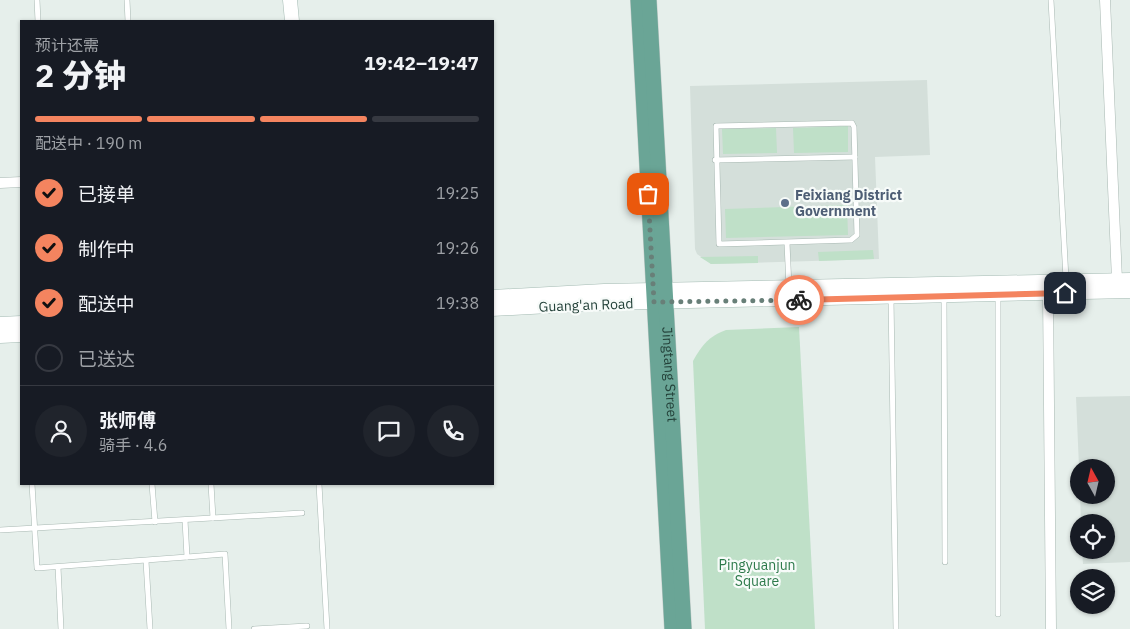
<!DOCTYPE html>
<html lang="zh">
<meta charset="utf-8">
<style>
:root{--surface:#171b24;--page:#20242c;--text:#f1f3f6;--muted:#9ea1a6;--line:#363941;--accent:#f4845f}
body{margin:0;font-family:"IBM Plex Sans","Noto Sans SC",sans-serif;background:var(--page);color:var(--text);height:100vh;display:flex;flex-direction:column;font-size:19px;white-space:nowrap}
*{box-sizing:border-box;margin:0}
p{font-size:16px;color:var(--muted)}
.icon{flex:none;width:28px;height:28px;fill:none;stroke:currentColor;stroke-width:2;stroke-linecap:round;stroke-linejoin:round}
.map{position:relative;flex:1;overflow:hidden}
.sheet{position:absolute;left:20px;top:20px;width:474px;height:465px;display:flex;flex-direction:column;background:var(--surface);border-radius:0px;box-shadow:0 1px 4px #0004}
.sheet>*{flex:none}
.needle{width:32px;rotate:352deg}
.tools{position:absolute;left:1070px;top:459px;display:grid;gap:10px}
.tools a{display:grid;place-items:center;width:45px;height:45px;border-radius:50%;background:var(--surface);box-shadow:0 1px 4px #0004;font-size:25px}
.pin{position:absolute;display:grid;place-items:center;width:42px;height:42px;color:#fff;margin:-21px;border-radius:10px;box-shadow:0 2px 8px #0006}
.courier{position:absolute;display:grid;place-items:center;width:50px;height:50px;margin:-25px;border:4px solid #f4845f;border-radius:50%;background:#fff;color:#222;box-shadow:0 1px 6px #0007}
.headline em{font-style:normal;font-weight:800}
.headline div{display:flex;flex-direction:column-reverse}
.headline{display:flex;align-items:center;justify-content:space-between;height:85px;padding:0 15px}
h1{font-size:32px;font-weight:800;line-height:38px}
.bar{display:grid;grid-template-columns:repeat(4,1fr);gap:8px 5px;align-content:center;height:60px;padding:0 15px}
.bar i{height:6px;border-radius:4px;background:var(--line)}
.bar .current{background:var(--accent)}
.bar p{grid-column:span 4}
.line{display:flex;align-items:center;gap:12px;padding:0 15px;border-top:1px solid var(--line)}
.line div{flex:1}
.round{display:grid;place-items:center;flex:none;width:52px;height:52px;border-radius:26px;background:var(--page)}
ol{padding:0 15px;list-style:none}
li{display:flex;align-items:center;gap:15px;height:55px}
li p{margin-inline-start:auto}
li .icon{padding:5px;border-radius:50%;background:var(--accent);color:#111;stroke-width:4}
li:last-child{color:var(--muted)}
li i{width:28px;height:28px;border:2px solid var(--line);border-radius:50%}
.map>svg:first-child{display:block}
</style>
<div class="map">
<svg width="1130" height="629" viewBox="0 0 1130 629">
<rect width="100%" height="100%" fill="#e6efeb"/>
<g fill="#d4dfda">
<polygon points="927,80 930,155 875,157 879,259 711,264 697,254 695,249 690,86"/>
<polygon points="1130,396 1130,562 1083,564 1082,550 1106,550 1106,522 1081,522 1080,495 1106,495 1106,468 1079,467 1076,397"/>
</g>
<g fill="#bfe0c8">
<polygon points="848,126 848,152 794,153 793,128"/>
<polygon points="776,128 777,153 723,154 722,129"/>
<polygon points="847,205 848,235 726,238 725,209"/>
<polygon points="873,250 874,259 819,261 818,252"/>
<polygon points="758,256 758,263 711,264 700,257"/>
<path d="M799,327L815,629H705L693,361C702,345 709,336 726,330Z"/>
</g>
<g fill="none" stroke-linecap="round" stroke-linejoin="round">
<g stroke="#a8b8b2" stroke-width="6">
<g id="lane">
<polyline points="37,0 38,21"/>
<polyline points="127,0 128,21"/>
<polyline points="1051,0 1066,279"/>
<polygon points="852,123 854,127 857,235 851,240 719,244 716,126"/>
<polyline points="715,160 855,157"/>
<polyline points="787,243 789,287"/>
<polyline points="944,297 945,562"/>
<polyline points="891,298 896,629"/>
<polyline points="32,484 37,568 187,557 185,520"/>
<polyline points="152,484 155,522"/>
<polyline points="211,484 213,518"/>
<polyline points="319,484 327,629"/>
<polyline points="0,530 302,513"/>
<polyline points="187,557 225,554 229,629"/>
<polyline points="146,561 150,629"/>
<polyline points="58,567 61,629"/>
<polyline points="998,614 998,295"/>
<polyline points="254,629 307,626"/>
</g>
</g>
<g stroke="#a8b8b2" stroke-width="11">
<g id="street">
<polyline points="1105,0 1117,280"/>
<polyline points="0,183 21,182"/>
<polyline points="1048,293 1051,629"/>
</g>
</g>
<g stroke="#a4bbb3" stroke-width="15">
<g id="secondary">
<polyline points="290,0 292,21"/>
<polyline points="492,297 604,291 1130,280"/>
<polyline points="492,309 604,303 1130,291"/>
<polyline points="0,324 21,323"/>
<polyline points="0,336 21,335"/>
</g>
</g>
<g stroke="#c2cac8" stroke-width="16">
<g id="primary">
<polyline points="638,0 672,629"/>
<path id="s1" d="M649,0L684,629"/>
</g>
</g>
<use href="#lane" stroke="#fff" stroke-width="5"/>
<use href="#street" stroke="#fff" stroke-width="10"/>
<use href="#secondary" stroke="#fff" stroke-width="14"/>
<use href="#primary" stroke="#6aa596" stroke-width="15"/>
</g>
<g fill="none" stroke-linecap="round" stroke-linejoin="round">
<polyline stroke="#687f78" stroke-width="5" stroke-dasharray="0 9" points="648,194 654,302 799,300"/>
<polyline stroke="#f4845f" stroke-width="6" points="799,300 1065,293"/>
</g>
<circle fill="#5c6f8a" stroke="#f7fbf9" stroke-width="2" cx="785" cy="203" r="5"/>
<g text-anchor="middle" stroke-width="4.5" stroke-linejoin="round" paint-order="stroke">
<g font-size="14" font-weight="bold" fill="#4e5e75" stroke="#f7fbf9" text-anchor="start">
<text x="795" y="200">Feixiang District<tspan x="795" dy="16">Government</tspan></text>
</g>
<g font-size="14" fill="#24423a" stroke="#f7fbf9">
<text transform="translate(586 305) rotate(-2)" y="5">Guang'an Road</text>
<text dy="5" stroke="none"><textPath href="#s1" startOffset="375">Jingtang Street</textPath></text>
</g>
<g font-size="14" fill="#2d7a4b" stroke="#f7fbf9">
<text x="757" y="570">Pingyuanjun<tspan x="757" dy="16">Square</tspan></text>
</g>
</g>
</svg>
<div class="tools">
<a><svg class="needle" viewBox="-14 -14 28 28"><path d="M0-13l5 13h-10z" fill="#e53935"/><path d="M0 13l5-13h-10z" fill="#9ea1a6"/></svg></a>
<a><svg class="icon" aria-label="locate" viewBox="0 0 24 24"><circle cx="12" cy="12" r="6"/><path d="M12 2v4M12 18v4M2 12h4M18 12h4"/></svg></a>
<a><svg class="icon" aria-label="layers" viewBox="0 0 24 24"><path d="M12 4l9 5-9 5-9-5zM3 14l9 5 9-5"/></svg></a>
</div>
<div class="pin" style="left:648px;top:194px;background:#ea580c"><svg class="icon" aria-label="bag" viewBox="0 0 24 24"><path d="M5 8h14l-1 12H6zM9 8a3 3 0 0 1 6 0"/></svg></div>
<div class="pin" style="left:1065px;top:293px;background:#1f2937"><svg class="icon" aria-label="home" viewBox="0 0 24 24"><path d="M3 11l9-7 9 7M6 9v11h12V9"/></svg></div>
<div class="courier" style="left:799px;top:300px"><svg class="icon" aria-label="bike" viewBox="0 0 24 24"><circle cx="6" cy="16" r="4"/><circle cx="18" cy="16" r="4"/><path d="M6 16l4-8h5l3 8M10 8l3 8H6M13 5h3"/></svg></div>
<section class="sheet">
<div class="headline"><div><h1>2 分钟</h1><p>预计还需</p></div><em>19:42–19:47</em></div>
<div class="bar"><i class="current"></i><i class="current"></i><i class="current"></i><i></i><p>配送中 · 190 m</p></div>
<ol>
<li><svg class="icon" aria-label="check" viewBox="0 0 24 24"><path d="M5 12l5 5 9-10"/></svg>已接单<p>19:25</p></li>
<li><svg class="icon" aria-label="check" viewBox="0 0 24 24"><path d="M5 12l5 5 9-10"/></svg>制作中<p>19:26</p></li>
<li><svg class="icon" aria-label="check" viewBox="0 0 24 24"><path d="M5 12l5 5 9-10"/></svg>配送中<p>19:38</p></li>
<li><i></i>已送达</li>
</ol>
<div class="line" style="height:90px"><a class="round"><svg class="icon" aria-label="person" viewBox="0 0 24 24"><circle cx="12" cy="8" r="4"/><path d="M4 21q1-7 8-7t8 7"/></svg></a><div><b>张师傅</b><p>骑手 · 4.6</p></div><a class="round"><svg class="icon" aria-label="chat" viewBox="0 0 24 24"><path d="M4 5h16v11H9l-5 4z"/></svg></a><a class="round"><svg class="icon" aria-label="phone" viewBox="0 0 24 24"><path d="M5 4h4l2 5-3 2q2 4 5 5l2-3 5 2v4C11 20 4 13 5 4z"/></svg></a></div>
</section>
</div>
